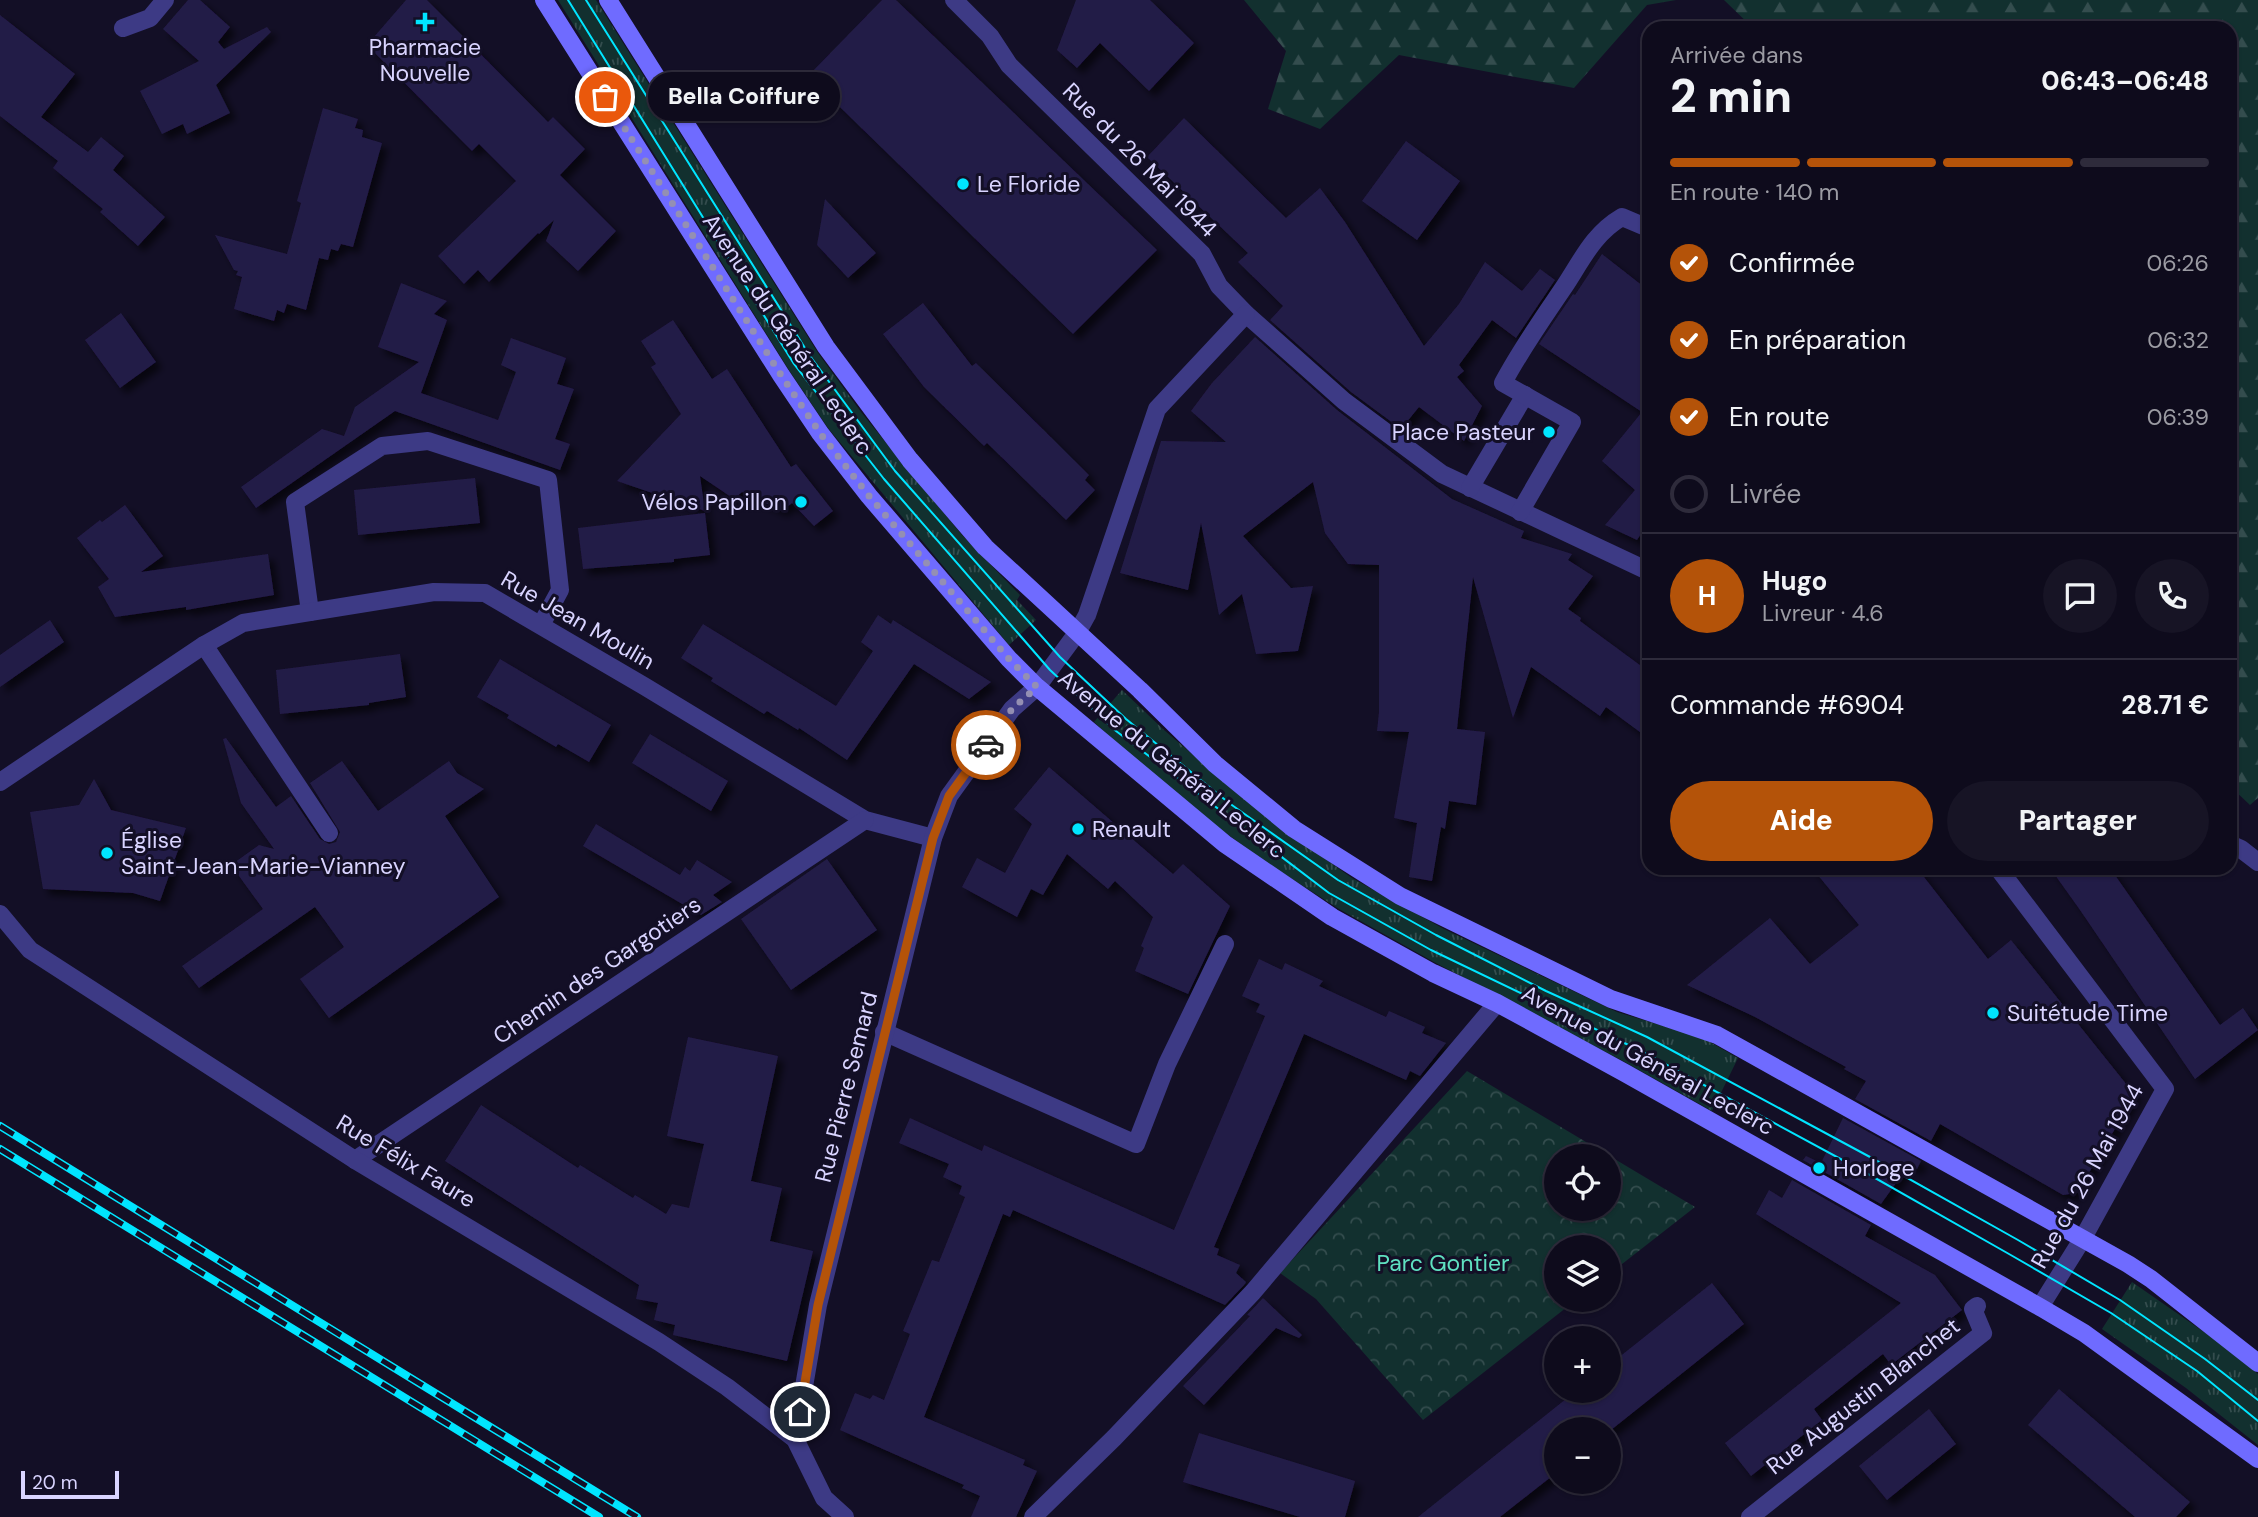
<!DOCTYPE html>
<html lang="fr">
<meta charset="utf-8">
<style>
:root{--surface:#0e0b1c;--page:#171425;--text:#f1f3f6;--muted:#9b9ba3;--line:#2e2b3b;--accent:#b45309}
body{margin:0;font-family:"DM Sans",sans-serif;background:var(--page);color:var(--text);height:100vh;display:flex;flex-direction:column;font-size:26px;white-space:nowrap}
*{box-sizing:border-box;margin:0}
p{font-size:23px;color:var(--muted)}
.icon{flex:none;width:38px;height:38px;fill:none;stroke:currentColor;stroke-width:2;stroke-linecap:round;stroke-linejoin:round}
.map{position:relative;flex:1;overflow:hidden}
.panel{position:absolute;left:1642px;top:21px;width:595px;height:854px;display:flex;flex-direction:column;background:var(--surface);border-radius:21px;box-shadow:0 2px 5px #0004,0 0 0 2px var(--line)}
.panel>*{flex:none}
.controls{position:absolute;left:1544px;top:1144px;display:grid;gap:14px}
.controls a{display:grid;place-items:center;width:77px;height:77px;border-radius:50%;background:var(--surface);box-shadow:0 2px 5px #0004,0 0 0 2px var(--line);font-size:35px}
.scale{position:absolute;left:21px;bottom:18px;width:98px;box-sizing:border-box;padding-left:7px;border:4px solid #d9d4ff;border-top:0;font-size:19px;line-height:24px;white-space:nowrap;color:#d9d4ff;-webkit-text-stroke:5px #130f26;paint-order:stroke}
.pin{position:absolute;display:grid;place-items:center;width:60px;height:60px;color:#fff;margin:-30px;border:4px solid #fff;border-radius:50%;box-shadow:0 2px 7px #0007}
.courier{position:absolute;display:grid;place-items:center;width:70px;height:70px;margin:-35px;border:5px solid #b45309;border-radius:50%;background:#fff;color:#222;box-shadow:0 2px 9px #0007}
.bubble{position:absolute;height:49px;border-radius:24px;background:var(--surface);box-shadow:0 2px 5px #0004,0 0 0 2px var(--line);font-size:23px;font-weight:800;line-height:49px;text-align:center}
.summary em{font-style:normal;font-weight:800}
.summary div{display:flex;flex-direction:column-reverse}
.summary{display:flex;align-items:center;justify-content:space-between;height:119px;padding:0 28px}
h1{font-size:46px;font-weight:800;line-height:52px}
.bar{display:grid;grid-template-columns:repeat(4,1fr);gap:10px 7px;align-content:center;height:84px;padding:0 28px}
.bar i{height:9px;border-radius:5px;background:var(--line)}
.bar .current{background:var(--accent)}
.bar p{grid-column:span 4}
.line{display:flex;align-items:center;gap:18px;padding:0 28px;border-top:2px solid var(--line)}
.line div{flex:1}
.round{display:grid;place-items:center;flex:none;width:74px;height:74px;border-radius:37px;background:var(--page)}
ol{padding:0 28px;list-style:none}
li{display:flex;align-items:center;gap:21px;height:77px}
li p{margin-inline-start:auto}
li .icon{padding:7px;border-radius:50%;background:var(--accent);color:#fff;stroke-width:4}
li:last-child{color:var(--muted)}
li i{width:38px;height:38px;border:4px solid var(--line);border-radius:50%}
.action{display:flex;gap:14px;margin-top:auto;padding:14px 28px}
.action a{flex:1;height:80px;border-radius:42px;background:var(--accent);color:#fff;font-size:28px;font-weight:800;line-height:80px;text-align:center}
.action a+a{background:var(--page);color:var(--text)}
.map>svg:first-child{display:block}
</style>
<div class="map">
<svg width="2258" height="1517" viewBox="0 0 2258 1517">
<defs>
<pattern id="grass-tufts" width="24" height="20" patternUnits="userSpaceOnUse" patternTransform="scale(1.75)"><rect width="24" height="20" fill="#12302f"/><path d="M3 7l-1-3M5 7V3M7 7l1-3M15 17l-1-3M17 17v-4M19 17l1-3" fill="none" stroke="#344d4e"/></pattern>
<pattern id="forest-firs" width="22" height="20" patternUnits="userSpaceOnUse" patternTransform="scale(1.75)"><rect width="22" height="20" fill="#12302f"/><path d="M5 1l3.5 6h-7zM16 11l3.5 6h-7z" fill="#344d4e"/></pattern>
<pattern id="park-crowns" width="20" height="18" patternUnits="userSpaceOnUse" patternTransform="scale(1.75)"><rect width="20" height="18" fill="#12302f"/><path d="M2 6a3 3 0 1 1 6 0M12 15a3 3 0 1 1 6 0" fill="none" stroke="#344d4e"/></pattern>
<filter id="shadow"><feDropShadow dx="6" dy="6" stdDeviation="3.5" flood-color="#0009"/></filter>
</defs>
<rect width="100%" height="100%" fill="#130f26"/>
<g fill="url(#grass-tufts)">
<polygon points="558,0 596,0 818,353 861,412 904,465 962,535 1020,595 1017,600 1036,620 1009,645 828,428 789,370"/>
<polygon points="1122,690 1164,730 1266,817 1352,878 1444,929 1617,1012 1703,1038 1738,1058 1712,1111 1623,1061 1434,962 1339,909 1269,864 1209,821 1153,777 1094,722"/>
<polygon points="2132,1282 2217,1341 2258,1374 2258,1445 2186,1388 2102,1329"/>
</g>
<g fill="url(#forest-firs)">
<polygon points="1244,0 1676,0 1647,5 1574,88 1399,55 1320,129 1268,109 1286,51"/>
<polygon points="1724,0 2258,0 2258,798 2250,805 2230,786 2230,28 1753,28"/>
</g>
<path fill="url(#park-crowns)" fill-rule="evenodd" d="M1467,1071L1695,1207L1608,1275V1248H1556V1300H1576L1423,1420L1316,1299L1280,1273ZM1556,1157H1608V1209H1556Z"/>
<g fill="#241b47" filter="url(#shadow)">
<polygon points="188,0 200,0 230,27 218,42 224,49 267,27 271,32 216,85 230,113 187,134 183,124 162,134 140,91 199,61 163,29"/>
<polygon points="406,0 427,0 548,122 553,117 585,149 560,175 616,231 578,271 546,241 554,220 539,234 538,233 489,282 478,270 464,284 438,256 516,181 479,144 472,151 367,45"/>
<polygon points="882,0 896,0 1157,250 1073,334 808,76"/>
<polygon points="1076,0 1150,0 1194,43 1149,91 1100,43 1077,68 1057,50"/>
<polygon points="0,15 75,74 41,117 88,152 101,137 124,156 113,170 165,217 138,246 100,212 103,209 53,168 58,161 0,116"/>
<polygon points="323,108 358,119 355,128 363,130 362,137 382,143 353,247 341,244 338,251 331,249 328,260 319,258 306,310 287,304 284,313 277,310 274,321 234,309 242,277 236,275 238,271 234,270 215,235 287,254 301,203 297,201"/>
<polygon points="1184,118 1286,218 1320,188 1345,222 1424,346 1459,304 1485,262 1522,291 1540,269 1555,280 1516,338 1492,320 1459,365 1464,371 1457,377 1482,406 1464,441 1419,407 1401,429 1351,392 1270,320 1283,306 1238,262 1248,253 1147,157"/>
<polygon points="1406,141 1460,181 1417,240 1362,201"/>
<polygon points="825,199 876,253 848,278 817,245"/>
<polygon points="1602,254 1648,290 1648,523 1637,540 1605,525 1635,490 1602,461 1642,412 1539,344 1573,294 1575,295"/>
<polygon points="401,283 447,301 434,314 447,320 421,393 498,420 516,372 501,365 511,338 566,358 557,384 574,389 555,439 570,444 560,470 395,411 256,508 241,487 322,429 344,436 355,407 419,362 378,347"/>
<polygon points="923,303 972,366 976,363 1089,475 1085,480 1095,490 1066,520 987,443 984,446 924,387 883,334"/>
<polygon points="121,313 156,362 120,388 85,340"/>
<polygon points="673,320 712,379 727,369 791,467 796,464 833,511 814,526 792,503 782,511 742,492 734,499 700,476 705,511 617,481 681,414 651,367 656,364 641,341"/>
<polygon points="1255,337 1337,410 1452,499 1524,531 1521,538 1572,554 1568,560 1593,576 1568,609 1581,618 1580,621 1648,671 1648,738 1606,707 1600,716 1531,667 1513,718 1473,577 1457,729 1485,732 1476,805 1449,801 1445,829 1441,827 1432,881 1409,877 1417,823 1394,818 1409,732 1377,731 1379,712 1379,565 1348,564 1325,533 1313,482 1243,536 1291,588 1313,586 1298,651 1256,654 1242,594 1219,615 1201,523 1188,590 1120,573 1161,441 1226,442 1191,411 1212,383"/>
<polygon points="475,478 480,523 358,535 354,490"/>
<polygon points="125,505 163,556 141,572 268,554 274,595 186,610 186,607 115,617 98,587 109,579 77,538 100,520 102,522"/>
<polygon points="705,513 710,555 674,559 674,562 583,569 578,528"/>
<polygon points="878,615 891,624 893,620 991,682 969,699 914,664 847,760 799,728 798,730 767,711 764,714 711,681 713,678 681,658 703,624 836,706 873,651 861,642"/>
<polygon points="50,620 64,642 0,687 0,655"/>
<polygon points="400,654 406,697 369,703 369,705 280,714 276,670"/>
<polygon points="500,659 611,725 589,762 558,744 556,747 507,718 509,715 477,697"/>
<polygon points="650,734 728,781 711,811 632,763"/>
<polygon points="226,738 276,807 291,796 320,839 329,844 336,842 340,832 310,783 342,761 378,811 449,761 457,773 484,789 445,816 499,897 329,1018 300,979 344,947 315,907 199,988 182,966 263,909 231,865 259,845 274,849 241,803 223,739"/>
<polygon points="1049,767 1173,874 1183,864 1230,906 1188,994 1135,971 1144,948 1141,946 1153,917 1115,881 1108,889 1067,854 1043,895 1031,889 1017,917 962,887 977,858 1005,873 1032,824 1014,809"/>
<polygon points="94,779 111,810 186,828 160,901 133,893 43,889 30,812 79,805"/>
<polygon points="596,824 680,875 685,867 690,871 697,860 732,882 713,895 722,902 701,915 583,846"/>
<polygon points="827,859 877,930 791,990 741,919"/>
<polygon points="1812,868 1917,868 1988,959 2011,940 2135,1095 2077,1193 2063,1195 1940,1124 1931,1141 1855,1099 1866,1081 1844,1069 1846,1067 1755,1017 1687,985 1770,918 1810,964 1859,925"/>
<polygon points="2050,868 2110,868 2220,1025 2243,1008 2258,1030 2195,1079 2080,910"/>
<polygon points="1259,959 1282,970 1285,963 1323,981 1319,986 1386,1017 1389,1011 1425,1027 1422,1033 1446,1043 1420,1076 1410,1071 1406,1080 1304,1034 1214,1247 1219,1249 1217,1255 1240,1265 1236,1273 1246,1282 1245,1284 1225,1305 1013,1210 1010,1217 1003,1214 924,1417 1025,1460 1023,1465 1037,1471 1016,1517 971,1517 980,1496 962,1488 964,1485 840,1430 855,1393 870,1399 873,1395 884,1400 910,1334 903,1331 932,1260 939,1262 965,1197 959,1194 962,1186 943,1177 949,1164 899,1143 910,1118 982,1151 984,1145 1174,1230 1265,1016 1256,1012 1260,1004 1242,996"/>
<polygon points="688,1037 778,1056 751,1181 782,1188 770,1241 813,1251 787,1361 673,1335 675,1325 654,1320 658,1303 636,1299 639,1285 445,1161 481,1105 578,1168 580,1165 633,1198 635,1195 666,1214 672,1204 689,1208 704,1144 667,1136"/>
<polygon points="1843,1118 1921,1161 1917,1169 1909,1165 1881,1204 1803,1160 1806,1156 1821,1163"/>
<polygon points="1792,1180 1871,1225 1865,1236 1935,1275 1962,1310 1891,1365 1883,1354 1814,1409 1822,1420 1751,1476 1725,1443 1901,1303 1756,1214 1769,1190 1782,1198"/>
<polygon points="1712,1283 1744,1324 1611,1430 1556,1430 1556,1473 1500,1517 1418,1517 1576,1391 1608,1391 1608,1366"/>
<polygon points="1263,1298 1302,1335 1299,1338 1276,1328 1204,1405 1183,1386 1250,1316 1247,1315"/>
<polygon points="2059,1389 2190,1502 2176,1517 2135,1517 2028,1425"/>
<polygon points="1929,1409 1956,1444 1887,1500 1859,1466"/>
<polygon points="1199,1433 1355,1481 1345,1517 1300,1517 1183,1482"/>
</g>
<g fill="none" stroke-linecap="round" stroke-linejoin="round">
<g stroke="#3d3a85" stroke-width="18">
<polyline points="310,612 295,502 382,446 428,441 548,480 560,590 541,625"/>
<polyline points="204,645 329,833"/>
<polyline points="884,1032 1136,1144 1167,1064 1225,944"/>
<polyline points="1033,1517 1114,1438 1253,1292 1497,1003"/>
</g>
<g stroke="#3d3a85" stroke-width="18">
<polyline points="954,0 990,36 1009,65 1202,254 1219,286 1246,314 1344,401 1442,474 1648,571"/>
<polyline points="123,28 150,18 165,0"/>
<polyline points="1470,488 1525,395"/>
<path d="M1520,512L1572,422L1503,383C1521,349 1543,318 1564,287C1582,260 1593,234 1622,217L1648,228"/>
<polyline points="0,782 204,645 243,623 434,592 485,593 644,686 865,820 933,838"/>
<polyline points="2230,844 2241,849 2258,862"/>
<polyline points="1998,868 2165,1089 2083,1238 2040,1307"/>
<polyline points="355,1160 865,820"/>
<polyline points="795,1439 818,1305 933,838 949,796 1012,709 1037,687 1077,633 1087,615 1157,409 1246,314"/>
<polyline points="1750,1517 1983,1333 1973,1309 1977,1306"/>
</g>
<polyline stroke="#3d3a85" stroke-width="18" points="0,914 30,950 355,1160 659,1342 727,1387 795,1439 824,1498 845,1517"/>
<g stroke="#6f6bff" stroke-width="18">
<polyline points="544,0 781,375 820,433 869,496 1009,659 1037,687 1225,844 1332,917 1433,973 1497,1003 1625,1073 2040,1307 2084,1333 2258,1459"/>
<polyline points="608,0 826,347 910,460 985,547 1140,690 1215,764 1294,829 1400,896 1611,999 1717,1035 2128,1264 2151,1279 2258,1363"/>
</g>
<g stroke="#00e5ff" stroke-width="2">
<polyline points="568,0 794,364 884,479 1050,670 1116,731 1329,893 1431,950 1641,1051 1861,1170 2009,1254 2111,1313 2197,1371 2258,1421"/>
<polyline points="586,0 810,356 895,471 1060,657 1126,719 1229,803 1338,880 1436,935 1546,991 1647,1037 1870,1157 2018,1240 2120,1300 2205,1359 2258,1400"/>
</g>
<g stroke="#00e5ff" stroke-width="8">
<g id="rail">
<polyline points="0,1126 637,1517"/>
<polyline points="0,1149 599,1517"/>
</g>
</g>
<use href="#rail" stroke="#130f26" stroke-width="5" stroke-dasharray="16" stroke-linecap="butt"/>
</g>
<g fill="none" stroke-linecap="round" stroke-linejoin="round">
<polyline stroke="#948fb3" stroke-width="7" stroke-dasharray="0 12.6" points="605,97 781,375 820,433 869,496 1009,659 1037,687 1012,709 986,745"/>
<polyline stroke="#b45309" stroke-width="9" points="800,1412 818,1305 933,838 949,796 986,745"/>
</g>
<g fill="#00e5ff" stroke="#130f26" stroke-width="2.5">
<path d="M421.5 11.5h7v7h7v7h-7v7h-7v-7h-7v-7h7z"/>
<circle cx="963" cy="184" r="7"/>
<circle cx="1549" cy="432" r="7"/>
<circle cx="801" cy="502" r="7"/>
<circle cx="1078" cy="829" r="7"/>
<circle cx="107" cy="853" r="7"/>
<circle cx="1993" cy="1013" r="7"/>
<circle cx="1819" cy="1168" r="7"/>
</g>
<g text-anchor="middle" stroke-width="6" stroke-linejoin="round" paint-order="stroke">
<g font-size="23" fill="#d9d4ff" stroke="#130f26" text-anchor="start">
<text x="425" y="55" text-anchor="middle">Pharmacie<tspan x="425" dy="26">Nouvelle</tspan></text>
<text x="977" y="192">Le Floride</text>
<text x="1535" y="440" text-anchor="end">Place Pasteur</text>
<text x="787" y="510" text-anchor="end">Vélos Papillon</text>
<text x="1092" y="837">Renault</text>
<text x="121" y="848">Église<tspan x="121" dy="26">Saint-Jean-Marie-Vianney</tspan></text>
<text x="2007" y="1021">Suitétude Time</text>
<text x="1833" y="1176">Horloge</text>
</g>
<g font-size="23" fill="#d9d4ff" stroke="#130f26">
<text transform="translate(1140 160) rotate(45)" y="8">Rue du 26 Mai 1944</text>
<text transform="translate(788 334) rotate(56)" y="8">Avenue du Général Leclerc</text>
<text transform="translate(578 620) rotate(30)" y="8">Rue Jean Moulin</text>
<text transform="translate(1172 764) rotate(39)" y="8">Avenue du Général Leclerc</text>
<text transform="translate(597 970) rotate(-34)" y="8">Chemin des Gargotiers</text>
<text transform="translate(1648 1060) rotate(29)" y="8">Avenue du Général Leclerc</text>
<text transform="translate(846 1087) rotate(-76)" y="8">Rue Pierre Semard</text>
<text transform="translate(406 1161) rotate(31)" y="8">Rue Félix Faure</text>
<text transform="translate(2087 1176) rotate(-61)" y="8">Rue du 26 Mai 1944</text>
<text transform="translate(1863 1396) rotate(-38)" y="8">Rue Augustin Blanchet</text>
</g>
<g font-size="23" fill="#5fe0c0" stroke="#130f26">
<text x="1443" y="1271">Parc Gontier</text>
</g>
</g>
</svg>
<div class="controls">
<a><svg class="icon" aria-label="locate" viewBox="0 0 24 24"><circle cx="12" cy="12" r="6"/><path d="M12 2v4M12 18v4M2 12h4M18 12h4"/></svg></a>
<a><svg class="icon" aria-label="layers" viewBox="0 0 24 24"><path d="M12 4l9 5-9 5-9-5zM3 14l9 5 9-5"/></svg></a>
<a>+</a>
<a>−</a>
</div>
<div class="scale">20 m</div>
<div class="pin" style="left:605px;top:97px;background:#ea580c"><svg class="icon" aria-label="bag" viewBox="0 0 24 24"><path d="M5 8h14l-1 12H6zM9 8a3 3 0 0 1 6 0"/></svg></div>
<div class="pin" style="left:800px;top:1412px;background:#1f2937"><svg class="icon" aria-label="home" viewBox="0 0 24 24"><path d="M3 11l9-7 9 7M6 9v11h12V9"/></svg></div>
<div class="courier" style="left:986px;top:745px"><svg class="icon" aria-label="car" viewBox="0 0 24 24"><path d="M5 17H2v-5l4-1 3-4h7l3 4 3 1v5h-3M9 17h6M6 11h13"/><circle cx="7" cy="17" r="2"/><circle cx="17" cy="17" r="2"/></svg></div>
<div class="bubble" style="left:648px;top:72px;width:192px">Bella Coiffure</div>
<section class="panel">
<div class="summary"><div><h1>2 min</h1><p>Arrivée dans</p></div><em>06:43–06:48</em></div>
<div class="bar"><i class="current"></i><i class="current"></i><i class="current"></i><i></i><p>En route · 140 m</p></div>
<ol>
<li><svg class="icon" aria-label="check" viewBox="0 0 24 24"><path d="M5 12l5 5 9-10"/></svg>Confirmée<p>06:26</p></li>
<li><svg class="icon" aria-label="check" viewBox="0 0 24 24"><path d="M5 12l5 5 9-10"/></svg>En préparation<p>06:32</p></li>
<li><svg class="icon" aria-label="check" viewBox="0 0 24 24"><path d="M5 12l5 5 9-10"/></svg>En route<p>06:39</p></li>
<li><i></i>Livrée</li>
</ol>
<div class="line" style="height:126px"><b class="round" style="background:var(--accent);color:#fff">H</b><div><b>Hugo</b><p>Livreur · 4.6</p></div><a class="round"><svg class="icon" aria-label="chat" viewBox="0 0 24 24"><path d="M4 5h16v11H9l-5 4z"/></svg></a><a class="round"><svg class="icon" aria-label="phone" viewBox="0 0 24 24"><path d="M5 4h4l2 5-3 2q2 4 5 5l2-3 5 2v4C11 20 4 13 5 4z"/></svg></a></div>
<div class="line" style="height:91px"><div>Commande #6904</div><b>28.71 €</b></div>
<div class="action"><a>Aide</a><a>Partager</a></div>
</section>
</div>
